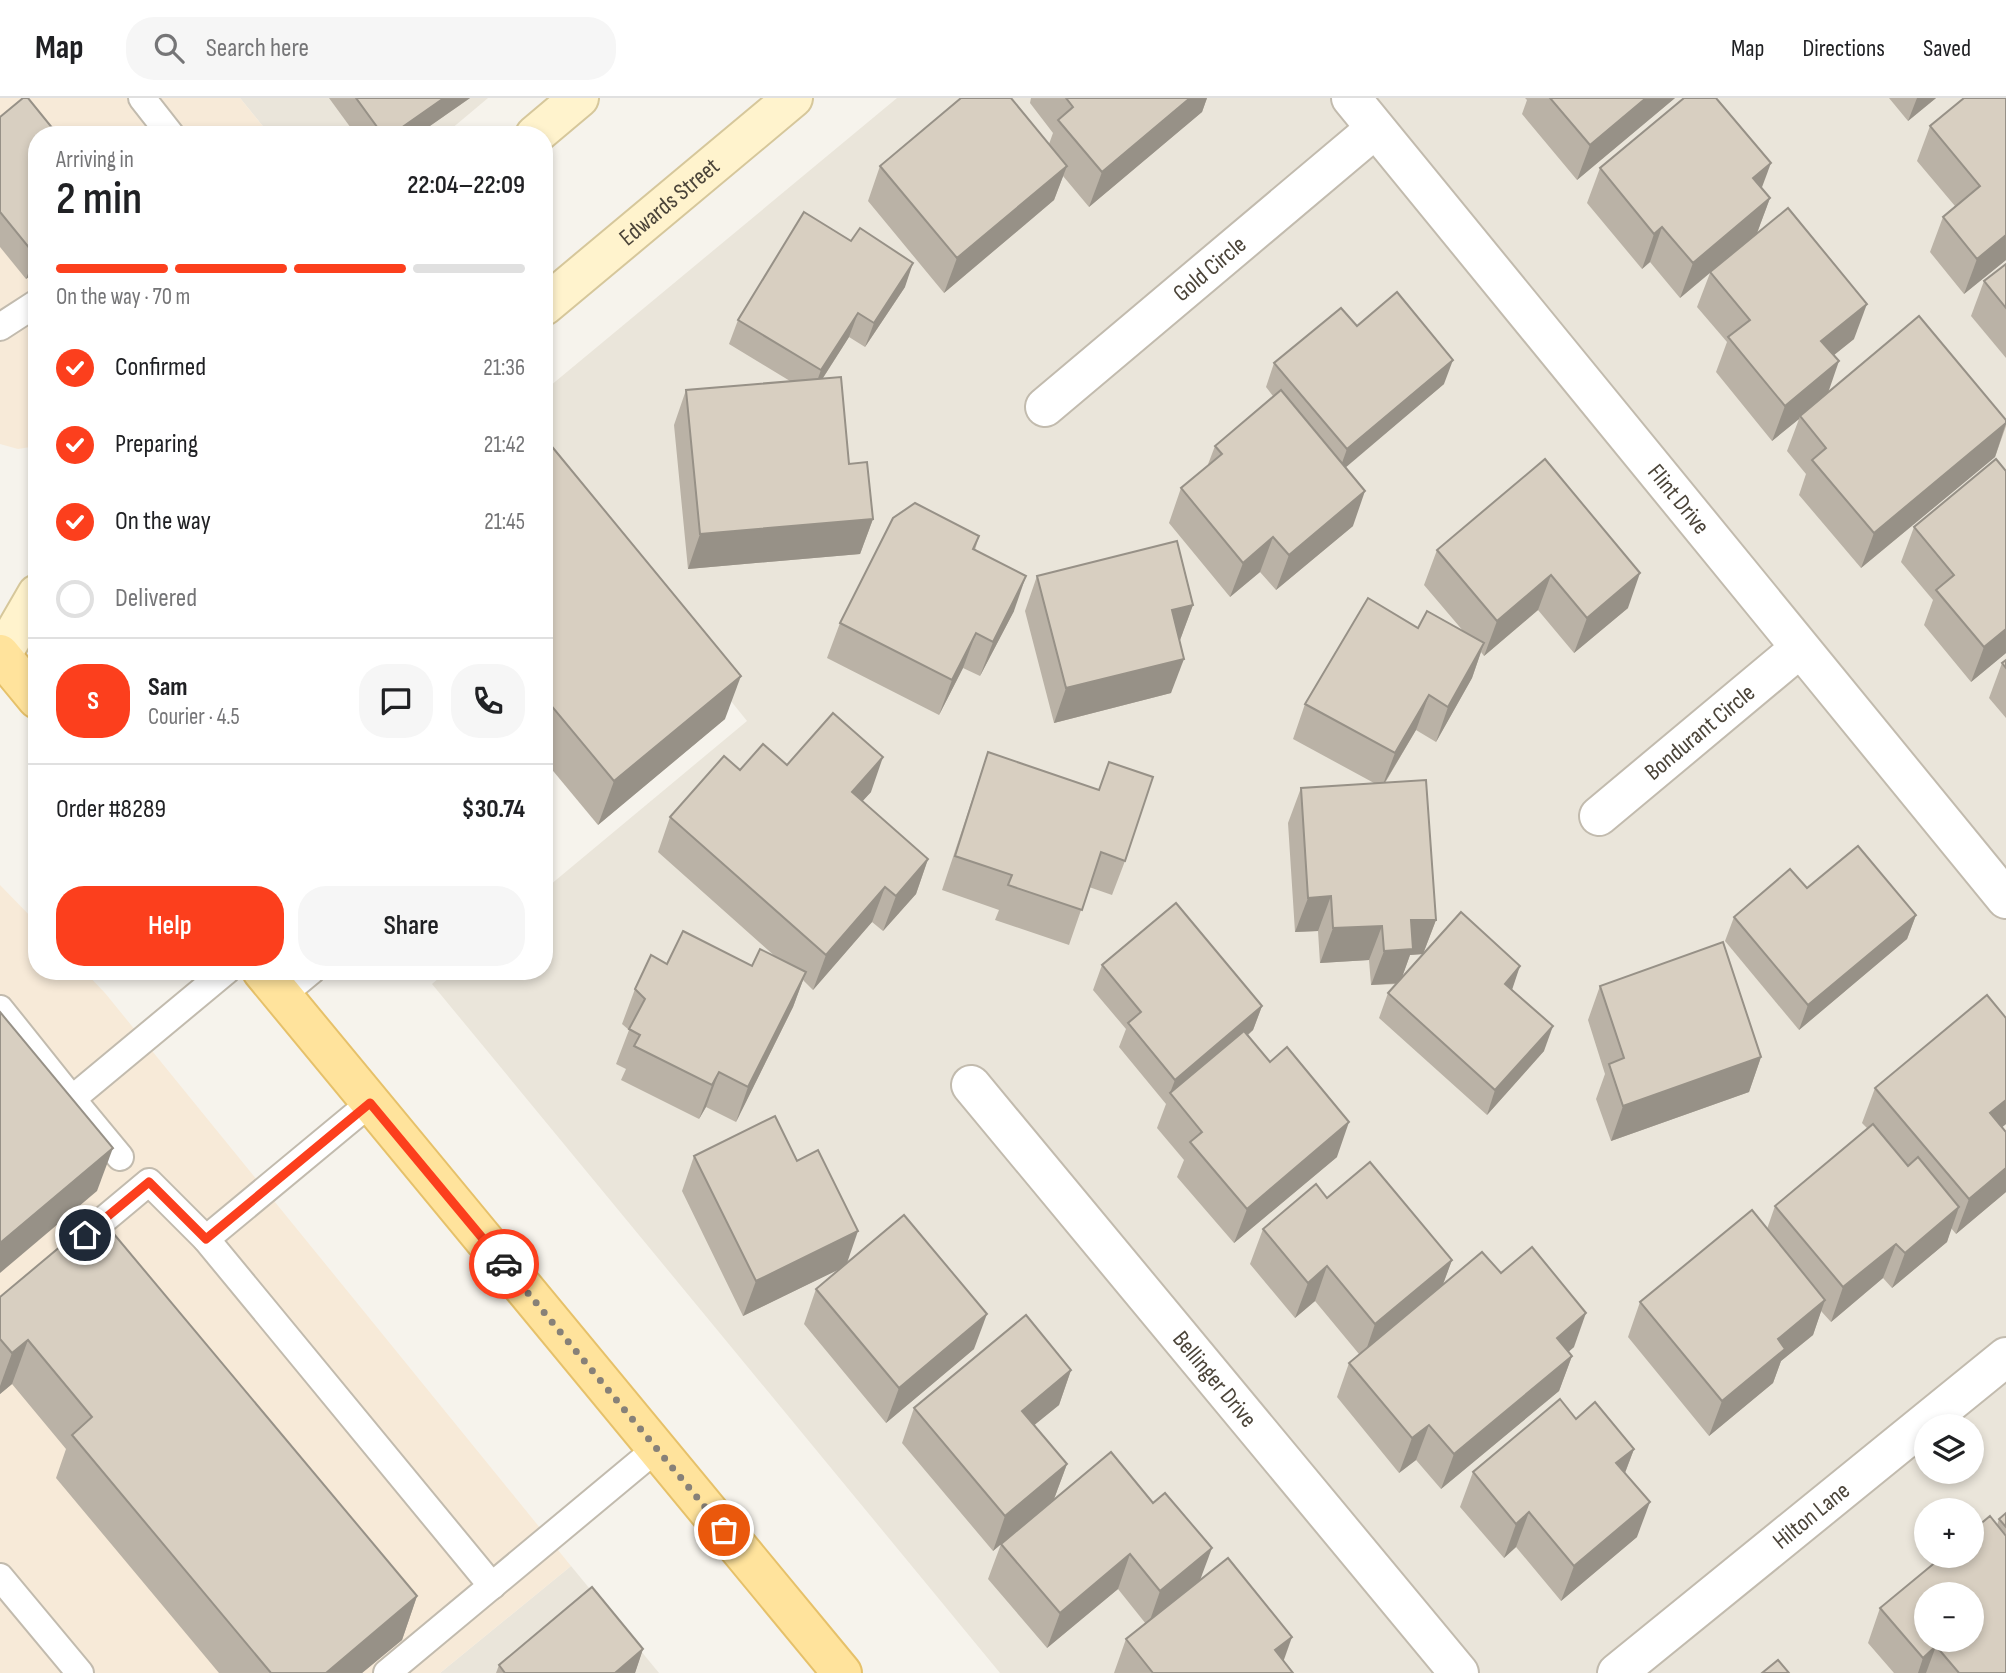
<!DOCTYPE html>
<meta charset="utf-8">
<style>
:root{--surface:#fff;--page:#f6f6f6;--text:#202124;--muted:#757577;--line:#e0e0e0;--accent:#fc3f1d}
body{margin:0;font-family:"Sofia Sans Condensed",sans-serif;background:var(--page);color:var(--text);height:100vh;display:flex;flex-direction:column;font-size:26px;white-space:nowrap}
*{box-sizing:border-box;margin:0}
p{font-size:23px;color:var(--muted)}
.icon{flex:none;width:38px;height:38px;fill:none;stroke:currentColor;stroke-width:2;stroke-linecap:round;stroke-linejoin:round}
.map{position:relative;flex:1;overflow:hidden}
.drawer{position:absolute;left:28px;top:28px;width:525px;height:854px;display:flex;flex-direction:column;background:var(--surface);border-radius:28px;box-shadow:0 4px 10px #0003}
.drawer>*{flex:none}
.buttons{position:absolute;left:1914px;top:1316px;display:grid;gap:14px}
.buttons a{display:grid;place-items:center;width:70px;height:70px;border-radius:50%;background:var(--surface);box-shadow:0 4px 10px #0003;font-size:35px}
.pin{position:absolute;display:grid;place-items:center;width:60px;height:60px;color:#fff;margin:-30px;border:4px solid #fff;border-radius:50%;box-shadow:0 2px 7px #0007}
.courier{position:absolute;display:grid;place-items:center;width:70px;height:70px;margin:-35px;border:5px solid #fc3f1d;border-radius:50%;background:#fff;color:#222;box-shadow:0 2px 9px #0007}
.summary em{font-style:normal;font-weight:600}
.summary div{display:flex;flex-direction:column-reverse}
.summary{display:flex;align-items:center;justify-content:space-between;height:119px;padding:0 28px}
h1{font-size:46px;font-weight:600;line-height:52px}
.bar{display:grid;grid-template-columns:repeat(4,1fr);gap:10px 7px;align-content:center;height:84px;padding:0 28px}
.bar i{height:9px;border-radius:5px;background:var(--line)}
.bar .current{background:var(--accent)}
.bar p{grid-column:span 4}
.line{display:flex;align-items:center;gap:18px;padding:0 28px;border-top:2px solid var(--line)}
.line div{flex:1}
.round{display:grid;place-items:center;flex:none;width:74px;height:74px;border-radius:28px;background:var(--page)}
ol{padding:0 28px;list-style:none}
li{display:flex;align-items:center;gap:21px;height:77px}
li p{margin-inline-start:auto}
li .icon{padding:7px;border-radius:50%;background:var(--accent);color:#fff;stroke-width:4}
li:last-child{color:var(--muted)}
li i{width:38px;height:38px;border:4px solid var(--line);border-radius:50%}
.action{display:flex;gap:14px;margin-top:auto;padding:14px 28px}
.action a{flex:1;height:80px;border-radius:28px;background:var(--accent);color:#fff;font-size:28px;font-weight:600;line-height:80px;text-align:center}
.action a+a{background:var(--page);color:var(--text)}
header{display:flex;align-items:center;gap:42px;box-sizing:border-box;height:98px;padding:0 35px;background:var(--surface);border-bottom:2px solid var(--line)}
header strong{font-size:33px}
nav{display:flex;gap:38px;margin-inline-start:auto;font-size:24px}
.search{width:490px;height:63px;background:var(--page);display:flex;align-items:center;gap:18px;box-sizing:border-box;padding:0 24px;border-radius:28px;color:var(--muted);font-size:26px}
.map>svg:first-child{display:block}
</style>
<header>
<strong>Map</strong>
<div class="search"><svg class="icon" aria-label="search" viewBox="0 0 24 24"><circle cx="10" cy="10" r="6"/><path d="M15 15l6 6"/></svg>Search here</div>
<nav><a>Map</a><a>Directions</a><a>Saved</a></nav>
</header>
<div class="map">
<svg width="2006" height="1575" viewBox="0 0 2006 1575">
<rect width="100%" height="100%" fill="#f6f3ec"/>
<g fill="#eae5da" fill-rule="evenodd">
<polygon points="240,0 488,0 444,37 270,37"/>
<path d="M897,0H2006V1575H1000L432,886L447,873H544V792L747,623L544,370V293ZM1927,1328H1972V1374H1927ZM1927,1412H1972V1458H1927ZM1927,1496H1972V1542H1927Z"/>
<polygon points="571,1468 659,1575 440,1575"/>
</g>
<g fill="#f7ead8">
<polygon points="0,0 240,0 270,37 37,37 37,348 18,351 0,346"/>
<polygon points="0,787 37,825 37,873 84,873 105,895 571,1468 440,1575 0,1575"/>
</g>
<g fill="none" stroke-linecap="round" stroke-linejoin="round">
<g stroke="#c2bbae" stroke-width="30">
<g id="lane">
<polyline points="142,0 171,37"/>
<polyline points="0,229 37,205"/>
<polyline points="282,897 311,873"/>
<polyline points="0,911 72,1001"/>
<polyline points="120,1059 72,1001 226,873"/>
<polyline points="206,1141 492,1488"/>
<polyline points="76,1145 149,1084 206,1141 370,1005"/>
<polyline points="0,1479 80,1575"/>
<polyline points="387,1575 656,1351"/>
</g>
</g>
<g stroke="#c2bbae" stroke-width="42">
<g id="street">
<path id="s1" d="M1351,0L2006,801"/>
<path id="s2" d="M1045,309L1375,31"/>
<path id="s3" d="M1599,718L1799,551"/>
<path id="s4" d="M971,987L1459,1575"/>
<path id="s5" d="M1617,1575L2006,1259"/>
</g>
</g>
<g stroke="#d6c79b" stroke-width="42">
<g id="secondary">
<polyline points="535,37 579,0"/>
<path id="s6" d="M544,208L793,0"/>
<polyline points="0,560 37,496"/>
</g>
</g>
<g stroke="#e6c16a" stroke-width="42">
<g id="primary">
<polyline points="0,556 37,601"/>
<polyline points="262,873 842,1575"/>
</g>
</g>
<use href="#lane" stroke="#fff" stroke-width="26"/>
<use href="#street" stroke="#fff" stroke-width="38"/>
<use href="#secondary" stroke="#fff3cd" stroke-width="38"/>
<use href="#primary" stroke="#ffe39c" stroke-width="38"/>
</g>
<g fill="#bab2a6" fill-rule="evenodd">
<polygon points="23,0 37,173 26,181 0,149 0,19"/>
<polygon points="329,0 470,0 417,37 356,37"/>
<polygon points="1031,0 1207,0 1202,14 1089,109 1063,78 1054,102 944,195 868,103 880,68 1049,46 1053,35 1030,5"/>
<polygon points="1525,0 1675,0 1577,82 1522,16 1527,2"/>
<polygon points="1889,0 1936,0 1908,23"/>
<polygon points="2006,0 2006,162 1964,196 1930,154 1943,119 1955,108 1917,63 1930,28"/>
<polygon points="1600,70 1762,90 1770,100 1757,135 1854,241 1834,257 1827,295 2006,322 2006,328 1995,359 1861,470 1799,397 1806,376 1787,353 1799,321 1772,343 1716,274 1727,244 1697,209 1710,175 1680,200 1650,164 1642,171 1587,105"/>
<polygon points="2006,166 2006,260 1971,218 1984,183"/>
<polygon points="905,189 865,249 849,239 823,280 849,366 873,421 860,456 688,471 674,327 686,292 790,283 729,246 738,222"/>
<polygon points="1357,228 1444,286 1345,369 1353,428 1276,492 1260,474 1230,499 1169,425 1181,390 1207,369 1215,348 1273,298 1266,289 1274,265"/>
<polygon points="544,339 725,621 598,727 544,662"/>
<path d="M1545,361L1628,510L1574,555L1538,512L1484,558L1481,554L1472,580L1436,644L1416,632L1385,685L1436,822L1423,856L1512,892L1544,953L1487,1017L1379,920L1388,895L1397,886L1371,887L1369,862L1320,865L1318,833L1295,834L1288,725L1301,690L1374,685L1293,641L1305,606L1418,530L1464,534L1424,487L1437,452ZM1423,856L1402,879L1410,857Z"/>
<polygon points="2006,373 2006,555 1971,584 1924,527 1933,502 1901,464 1914,429"/>
<polygon points="979,438 975,452 1014,513 980,578 963,570 939,617 827,560 840,525"/>
<polygon points="1037,478 1193,507 1180,542 1179,542 1171,595 1054,625 1025,513"/>
<polygon points="2006,562 2006,620 1989,600 2002,565"/>
<polygon points="988,654 1125,763 1112,797 1089,789 1069,847 995,822 999,812 942,792"/>
<polygon points="787,667 871,694 862,703 928,761 916,796 883,833 872,824 813,892 803,882 793,909 736,1024 706,1009 699,1021 621,982 626,971 616,966 629,932 622,926 635,891 667,866 752,868 777,860 658,754 670,719 740,672"/>
<polygon points="1807,790 1916,817 1907,841 1799,932 1725,843 1734,819"/>
<polygon points="1102,867 1262,908 1253,932 1248,937 1337,1059 1234,1145 1177,1079 1184,1062 1157,1030 1166,1006 1119,949 1126,931 1093,892"/>
<polygon points="1600,888 1761,959 1749,994 1611,1043 1596,1001 1605,976 1588,922"/>
<polygon points="2006,920 2006,1026 2002,1029 2006,1034 2006,1094 1956,1136 1951,1130 1947,1144 1892,1190 1883,1180 1831,1224 1821,1213 1813,1237 1781,1263 1773,1285 1709,1338 1628,1239 1640,1204 1767,1131 1775,1108 1868,1031 1862,1025 1875,990"/>
<polygon points="694,1058 846,1166 974,1251 886,1325 804,1226 816,1191 843,1169 743,1218 682,1093"/>
<polygon points="1327,1100 1452,1162 1443,1186 1501,1175 1574,1249 1568,1254 1572,1258 1559,1293 1441,1391 1416,1362 1399,1375 1337,1299 1349,1265 1359,1256 1315,1203 1295,1220 1250,1166 1263,1131"/>
<polygon points="0,1199 417,1498 402,1542 362,1575 219,1575 56,1380 66,1351 12,1286 0,1296"/>
<polygon points="1071,1272 1059,1307 1034,1327 1067,1366 1054,1401 993,1453 902,1345 914,1310"/>
<polygon points="1576,1321 1634,1351 1625,1375 1637,1439 1561,1503 1516,1449 1504,1460 1460,1409 1473,1374"/>
<polygon points="1111,1354 1201,1482 1283,1563 1293,1575 1114,1575 1126,1541 1146,1526 1118,1491 1047,1550 988,1481 1001,1446"/>
<polygon points="2006,1415 2006,1575 1894,1575 1868,1545 1880,1510 1997,1427 1999,1421"/>
<polygon points="643,1551 635,1575 496,1575 499,1567"/>
</g>
<g fill="#979187">
<polygon points="444,0 470,0 417,37 391,37"/>
<polygon points="1190,0 1207,0 1202,14 1089,109 1102,74"/>
<polygon points="1646,0 1675,0 1577,82 1590,47"/>
<polygon points="1917,0 1936,0 1908,23"/>
<polygon points="1771,65 1758,100 1753,80"/>
<polygon points="1067,68 1054,102 944,195 957,160"/>
<polygon points="1770,100 1757,135 1680,200 1693,165"/>
<polygon points="1662,129 1650,164 1642,171 1654,136"/>
<polygon points="2006,137 2006,162 1964,196 1977,161"/>
<polygon points="37,155 37,173 26,181 35,157"/>
<polygon points="913,165 905,189 865,249 874,225"/>
<polygon points="1867,206 1854,241 1809,277 1821,243"/>
<polygon points="858,215 849,239 812,297 821,272"/>
<polygon points="1453,262 1444,286 1338,376 1347,351"/>
<polygon points="1839,263 1827,298 1800,318 1799,321 1772,343 1785,308"/>
<polygon points="2006,325 1995,359 1861,470 1874,435"/>
<polygon points="1365,393 1353,428 1276,492 1289,457"/>
<polygon points="873,421 860,456 688,471 700,436"/>
<polygon points="1273,439 1260,474 1230,499 1243,465"/>
<polygon points="1640,475 1628,510 1574,555 1587,520"/>
<polygon points="1551,477 1538,512 1484,558 1497,523"/>
<polygon points="1026,478 1014,513 980,578 993,544"/>
<polygon points="1193,507 1180,542 1159,547 1172,512"/>
<polygon points="2006,531 2006,555 1971,584 1984,549"/>
<polygon points="976,535 963,570 939,617 952,582"/>
<polygon points="1484,545 1472,580 1436,644 1448,609"/>
<polygon points="1184,561 1171,595 1054,625 1066,590"/>
<polygon points="741,578 725,621 598,727 614,683"/>
<polygon points="1429,597 1416,632 1382,689 1395,655"/>
<polygon points="883,659 871,694 839,729 852,694"/>
<polygon points="928,761 916,796 883,833 896,798"/>
<polygon points="885,789 872,824 813,892 826,857"/>
<polygon points="1331,798 1318,833 1295,834 1308,800"/>
<polygon points="1916,817 1907,841 1799,932 1808,907"/>
<polygon points="1411,822 1436,822 1423,856 1410,857 1400,885 1371,887 1384,853"/>
<polygon points="1382,828 1369,862 1320,865 1333,830"/>
<polygon points="1520,868 1512,892 1505,886"/>
<polygon points="806,874 793,909 736,1024 748,989"/>
<polygon points="1262,908 1253,932 1174,1000 1170,995 1175,982"/>
<polygon points="1553,928 1544,953 1487,1017 1495,992"/>
<polygon points="1761,959 1749,994 1611,1043 1623,1008"/>
<polygon points="719,974 706,1009 699,1021 712,987"/>
<polygon points="2006,1002 2006,1026 1977,1050 1990,1015"/>
<polygon points="1349,1024 1337,1059 1234,1145 1247,1111"/>
<polygon points="113,1050 97,1093 0,1175 0,1145"/>
<polygon points="2006,1070 2006,1094 1956,1136 1969,1101"/>
<polygon points="1959,1109 1947,1144 1892,1190 1905,1155"/>
<polygon points="858,1133 846,1168 743,1218 756,1183"/>
<polygon points="1896,1146 1883,1180 1831,1224 1843,1189"/>
<polygon points="1452,1162 1439,1197 1363,1261 1375,1226"/>
<polygon points="1327,1168 1315,1203 1295,1220 1308,1185"/>
<polygon points="1825,1202 1813,1237 1781,1263 1773,1285 1709,1338 1722,1303 1778,1241"/>
<polygon points="1586,1215 1574,1249 1544,1275 1557,1240"/>
<polygon points="987,1216 974,1251 886,1325 899,1290"/>
<polygon points="28,1242 12,1286 0,1296 0,1288 12,1255"/>
<polygon points="1572,1258 1559,1293 1441,1391 1454,1356"/>
<polygon points="1071,1272 1059,1307 1010,1347 1022,1313"/>
<polygon points="1429,1327 1416,1362 1399,1375 1412,1340"/>
<polygon points="1634,1351 1621,1385 1616,1365"/>
<polygon points="1067,1366 1054,1401 993,1453 1005,1418"/>
<polygon points="1650,1404 1637,1439 1561,1503 1574,1468"/>
<polygon points="1529,1414 1516,1449 1504,1460 1516,1426"/>
<polygon points="1212,1450 1199,1485 1148,1528 1160,1493"/>
<polygon points="1130,1456 1118,1491 1047,1550 1060,1515"/>
<polygon points="417,1498 402,1542 362,1575 326,1575"/>
<polygon points="1292,1539 1280,1573 1275,1552"/>
<polygon points="1936,1548 1926,1575 1918,1575 1923,1560"/>
<polygon points="643,1551 635,1575 615,1575"/>
</g>
<g fill="#d8cfc1" stroke="#979187" stroke-width="2" fill-rule="evenodd">
<polygon points="23,0 28,0 58,37 37,37 37,155 35,157 0,114 0,19"/>
<polygon points="356,0 444,0 391,37 383,37"/>
<polygon points="961,0 1011,0 1067,68 957,160 880,68"/>
<polygon points="1066,0 1190,0 1102,74 1058,22 1073,9"/>
<polygon points="1550,0 1646,0 1590,47"/>
<polygon points="1684,0 1716,0 1771,65 1753,80 1770,100 1693,165 1662,129 1654,136 1600,70"/>
<polygon points="1964,0 2006,0 2006,137 1977,161 1943,119 1980,88 1930,28"/>
<polygon points="1788,110 1867,206 1821,243 1839,263 1785,308 1728,239 1750,222 1710,174"/>
<polygon points="804,114 851,143 860,130 913,165 874,225 858,215 821,272 738,222"/>
<polygon points="2006,166 2006,210 1984,183"/>
<polygon points="1397,194 1453,262 1347,351 1274,265 1341,210 1357,228"/>
<polygon points="1919,218 2006,322 2006,325 1874,435 1812,362 1826,350 1800,318"/>
<polygon points="841,279 849,366 867,364 873,421 700,436 686,292"/>
<polygon points="1281,292 1365,393 1289,457 1273,439 1243,465 1181,390 1222,356 1215,348"/>
<polygon points="544,339 741,578 614,683 544,599"/>
<polygon points="1545,361 1640,475 1587,520 1551,477 1497,523 1437,452"/>
<polygon points="1996,361 2006,373 2006,531 1984,549 1936,492 1954,477 1914,429"/>
<polygon points="915,405 979,438 973,451 1026,478 993,544 976,535 952,582 840,525 893,420"/>
<polygon points="1177,443 1193,507 1172,512 1184,561 1066,590 1037,478"/>
<polygon points="1368,500 1418,530 1427,513 1484,545 1448,609 1429,597 1395,655 1305,606"/>
<polygon points="2006,562 2006,570 2002,565"/>
<polygon points="833,615 883,659 852,694 928,761 896,798 885,789 826,857 670,719 724,658 740,672 763,646 787,667"/>
<polygon points="988,654 1099,692 1109,664 1153,679 1125,763 1101,754 1082,812 1008,787 1012,777 955,758"/>
<polygon points="1426,682 1436,822 1411,822 1413,851 1384,853 1382,828 1333,830 1331,798 1308,800 1301,690"/>
<polygon points="1858,748 1916,817 1808,907 1734,819 1790,771 1807,790"/>
<polygon points="1176,805 1262,908 1175,982 1128,925 1141,914 1102,867"/>
<polygon points="1461,814 1520,868 1505,886 1553,928 1495,992 1388,895"/>
<polygon points="683,833 752,868 760,851 806,874 748,989 719,974 712,987 634,948 640,937 629,931 645,901 635,891 651,857 667,866"/>
<polygon points="1723,844 1761,959 1623,1008 1609,966 1624,960 1600,888"/>
<polygon points="1987,897 2006,920 2006,1002 1990,1015 2006,1034 2006,1070 1969,1101 1875,990"/>
<polygon points="0,914 113,1050 0,1145"/>
<polygon points="1244,933 1270,964 1287,949 1349,1024 1247,1111 1190,1044 1202,1034 1170,995"/>
<polygon points="775,1018 797,1063 818,1052 858,1133 756,1183 694,1058"/>
<polygon points="1873,1026 1908,1068 1918,1059 1959,1109 1905,1155 1896,1146 1843,1189 1775,1108"/>
<polygon points="1370,1064 1452,1162 1375,1226 1327,1168 1308,1185 1263,1131 1316,1086 1327,1100"/>
<polygon points="1752,1112 1825,1202 1778,1241 1785,1251 1722,1303 1640,1204"/>
<polygon points="98,1117 417,1498 326,1575 271,1575 72,1337 92,1319 28,1242 12,1255 0,1241 0,1199"/>
<polygon points="904,1117 987,1216 899,1290 816,1191"/>
<polygon points="1532,1149 1586,1215 1557,1240 1572,1258 1454,1356 1429,1327 1412,1340 1349,1265 1482,1154 1501,1175"/>
<polygon points="1026,1217 1071,1272 1022,1313 1067,1366 1005,1418 914,1310"/>
<polygon points="1560,1301 1576,1321 1595,1304 1634,1351 1616,1365 1650,1404 1574,1468 1529,1414 1516,1426 1473,1374"/>
<polygon points="1111,1354 1153,1405 1165,1395 1212,1450 1160,1493 1130,1456 1060,1515 1001,1446"/>
<polygon points="2006,1415 2006,1429 1999,1421"/>
<path d="M1990,1418L2006,1438V1575H1959L1936,1548L1923,1560L1880,1510L1943,1458H1972V1433ZM1927,1496H1972V1542H1927Z"/>
<polygon points="1228,1460 1292,1539 1275,1552 1293,1575 1153,1575 1126,1541"/>
<polygon points="592,1489 643,1551 615,1575 505,1575 499,1567"/>
<polygon points="1778,1562 1789,1575 1762,1575"/>
</g>
<g fill="none" stroke-linecap="round" stroke-linejoin="round">
<polyline stroke="#878178" stroke-width="7" stroke-dasharray="0 12.6" points="504,1166 724,1432"/>
<polyline stroke="#fc3f1d" stroke-width="9" points="85,1137 149,1084 206,1141 370,1005 504,1166"/>
</g>
<g text-anchor="middle" stroke-width="5" stroke-linejoin="round" paint-order="stroke">
<g font-size="24" fill="#4b4439" stroke="#fff">
<text dy="8" stroke="none"><textPath href="#s6" startOffset="163">Edwards Street</textPath></text>
<text dy="8" stroke="none"><textPath href="#s2" startOffset="215">Gold Circle</textPath></text>
<text dy="8" stroke="none"><textPath href="#s1" startOffset="518">Flint Drive</textPath></text>
<text dy="8" stroke="none"><textPath href="#s3" startOffset="131">Bondurant Circle</textPath></text>
<text dy="8" stroke="none"><textPath href="#s4" startOffset="382">Bellinger Drive</textPath></text>
<text dy="8" stroke="none"><textPath href="#s5" startOffset="250">Hilton Lane</textPath></text>
</g>
</g>
</svg>
<div class="buttons">
<a><svg class="icon" aria-label="layers" viewBox="0 0 24 24"><path d="M12 4l9 5-9 5-9-5zM3 14l9 5 9-5"/></svg></a>
<a>+</a>
<a>−</a>
</div>
<div class="pin" style="left:724px;top:1432px;background:#ea580c"><svg class="icon" aria-label="bag" viewBox="0 0 24 24"><path d="M5 8h14l-1 12H6zM9 8a3 3 0 0 1 6 0"/></svg></div>
<div class="pin" style="left:85px;top:1137px;background:#1f2937"><svg class="icon" aria-label="home" viewBox="0 0 24 24"><path d="M3 11l9-7 9 7M6 9v11h12V9"/></svg></div>
<div class="courier" style="left:504px;top:1166px"><svg class="icon" aria-label="car" viewBox="0 0 24 24"><path d="M5 17H2v-5l4-1 3-4h7l3 4 3 1v5h-3M9 17h6M6 11h13"/><circle cx="7" cy="17" r="2"/><circle cx="17" cy="17" r="2"/></svg></div>
<section class="drawer">
<div class="summary"><div><h1>2 min</h1><p>Arriving in</p></div><em>22:04–22:09</em></div>
<div class="bar"><i class="current"></i><i class="current"></i><i class="current"></i><i></i><p>On the way · 70 m</p></div>
<ol>
<li><svg class="icon" aria-label="check" viewBox="0 0 24 24"><path d="M5 12l5 5 9-10"/></svg>Confirmed<p>21:36</p></li>
<li><svg class="icon" aria-label="check" viewBox="0 0 24 24"><path d="M5 12l5 5 9-10"/></svg>Preparing<p>21:42</p></li>
<li><svg class="icon" aria-label="check" viewBox="0 0 24 24"><path d="M5 12l5 5 9-10"/></svg>On the way<p>21:45</p></li>
<li><i></i>Delivered</li>
</ol>
<div class="line" style="height:126px"><b class="round" style="background:var(--accent);color:#fff">S</b><div><b>Sam</b><p>Courier · 4.5</p></div><a class="round"><svg class="icon" aria-label="chat" viewBox="0 0 24 24"><path d="M4 5h16v11H9l-5 4z"/></svg></a><a class="round"><svg class="icon" aria-label="phone" viewBox="0 0 24 24"><path d="M5 4h4l2 5-3 2q2 4 5 5l2-3 5 2v4C11 20 4 13 5 4z"/></svg></a></div>
<div class="line" style="height:91px"><div>Order #8289</div><b>$30.74</b></div>
<div class="action"><a>Help</a><a>Share</a></div>
</section>
</div>
